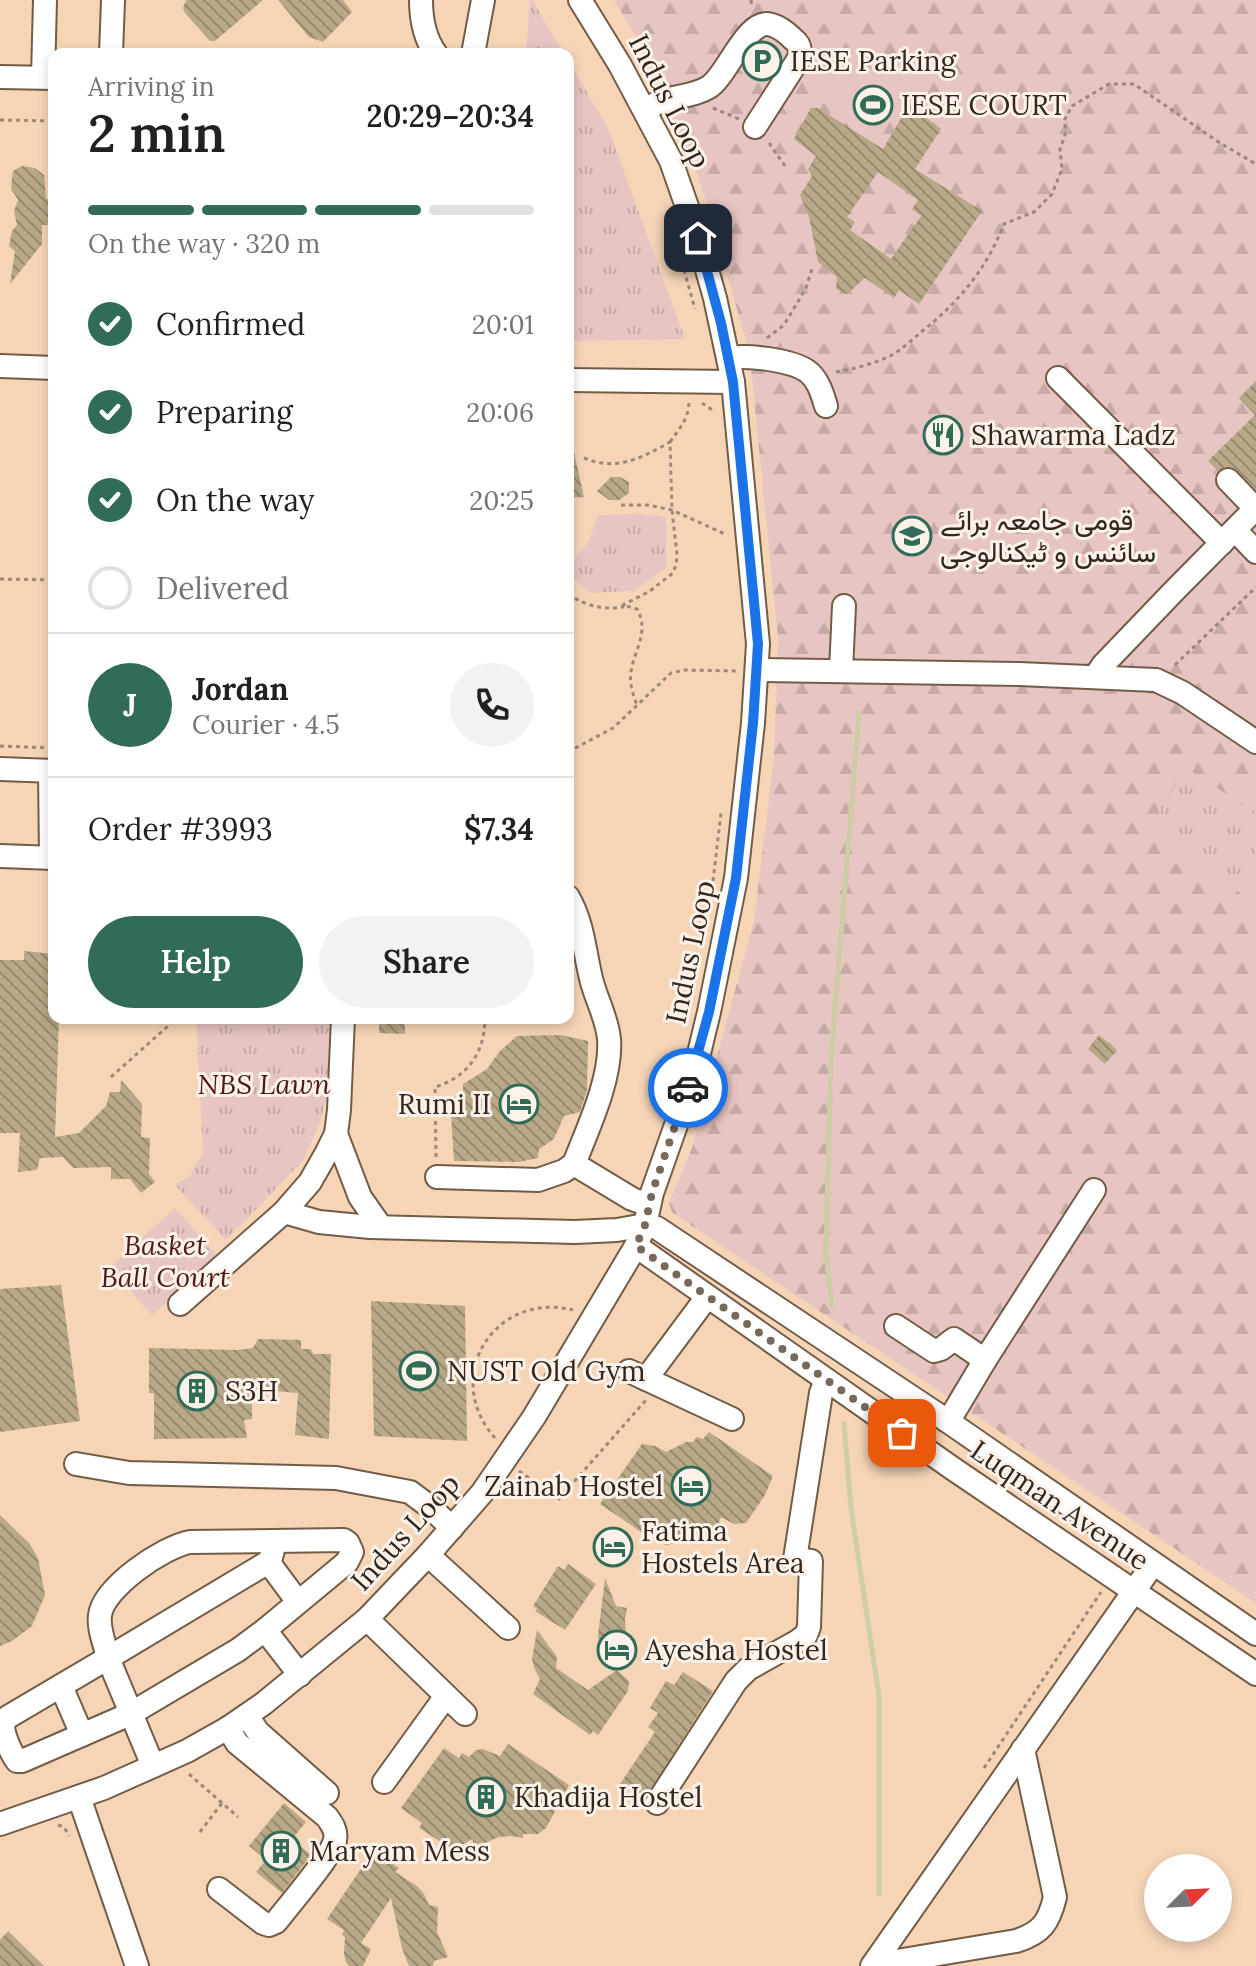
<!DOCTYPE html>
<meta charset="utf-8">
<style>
:root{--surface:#fff;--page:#f2f2f2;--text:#202124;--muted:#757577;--line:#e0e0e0;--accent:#316c56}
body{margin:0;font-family:Lora,Vazirmatn,serif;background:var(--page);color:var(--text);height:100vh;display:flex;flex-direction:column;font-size:30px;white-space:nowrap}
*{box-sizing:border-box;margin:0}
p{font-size:26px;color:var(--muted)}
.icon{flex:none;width:44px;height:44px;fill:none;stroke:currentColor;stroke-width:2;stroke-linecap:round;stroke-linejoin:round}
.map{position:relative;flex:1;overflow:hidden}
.side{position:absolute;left:48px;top:48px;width:526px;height:976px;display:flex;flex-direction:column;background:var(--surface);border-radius:16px;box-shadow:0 4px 12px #0003}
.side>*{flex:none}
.needle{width:52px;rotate:66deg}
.tools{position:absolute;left:1144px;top:1854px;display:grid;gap:16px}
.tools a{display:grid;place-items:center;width:88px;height:88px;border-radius:50%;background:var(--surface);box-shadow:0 4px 12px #0003;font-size:40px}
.pin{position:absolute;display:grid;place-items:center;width:68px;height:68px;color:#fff;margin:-34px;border-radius:16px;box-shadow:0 4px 12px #0006}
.courier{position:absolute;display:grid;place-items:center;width:80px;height:80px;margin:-40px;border:6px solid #1a73e8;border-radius:50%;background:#fff;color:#222;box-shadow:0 2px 10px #0007}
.head em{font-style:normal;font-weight:600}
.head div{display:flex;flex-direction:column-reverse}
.head{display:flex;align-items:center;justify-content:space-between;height:136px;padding:0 40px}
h1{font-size:52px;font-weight:600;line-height:60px}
.bar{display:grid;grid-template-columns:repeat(4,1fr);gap:12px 8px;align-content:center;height:96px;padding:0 40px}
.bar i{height:10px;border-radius:6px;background:var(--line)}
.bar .current{background:var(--accent)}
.bar p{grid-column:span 4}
.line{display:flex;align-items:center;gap:20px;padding:0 40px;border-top:2px solid var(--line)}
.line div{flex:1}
.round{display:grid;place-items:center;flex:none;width:84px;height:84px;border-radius:42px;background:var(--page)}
ol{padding:0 40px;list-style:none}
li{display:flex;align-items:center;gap:24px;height:88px}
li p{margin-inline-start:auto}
li .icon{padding:8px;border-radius:50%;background:var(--accent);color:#fff;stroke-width:4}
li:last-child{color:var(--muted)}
li i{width:44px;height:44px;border:4px solid var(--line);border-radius:50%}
.primary-button{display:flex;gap:16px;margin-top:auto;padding:16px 40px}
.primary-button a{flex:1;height:92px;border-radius:48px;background:var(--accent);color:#fff;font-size:32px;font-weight:600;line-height:92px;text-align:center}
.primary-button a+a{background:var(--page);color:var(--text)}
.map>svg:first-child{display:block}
</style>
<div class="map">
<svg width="1256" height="1966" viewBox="0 0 1256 1966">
<defs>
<pattern id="forest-firs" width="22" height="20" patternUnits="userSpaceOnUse" patternTransform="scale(2)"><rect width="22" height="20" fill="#e7c5c2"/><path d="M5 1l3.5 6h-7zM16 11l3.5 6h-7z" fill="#c7a9a6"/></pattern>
<pattern id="park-tufts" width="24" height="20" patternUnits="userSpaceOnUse" patternTransform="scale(2)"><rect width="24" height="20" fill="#e7c5c2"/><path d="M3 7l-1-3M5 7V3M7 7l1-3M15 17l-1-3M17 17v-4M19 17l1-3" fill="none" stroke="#c7a9a6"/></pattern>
<pattern id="building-back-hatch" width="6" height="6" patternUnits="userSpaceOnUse" patternTransform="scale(2)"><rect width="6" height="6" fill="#b8a887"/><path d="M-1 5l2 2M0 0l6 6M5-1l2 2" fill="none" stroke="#96896e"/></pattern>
</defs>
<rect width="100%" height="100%" fill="#fde2ca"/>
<path fill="#f6d5b7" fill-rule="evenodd" d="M0,0H1256V1966H0ZM54,54H568V1018H54ZM1158,1868H1218V1928H1158Z"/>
<polygon fill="url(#forest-firs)" points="614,0 1256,0 1256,1603 680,1218 672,1212 669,1203 692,1148 754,921 774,758 778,639 752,378 746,341 710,214 694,163 644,51"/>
<g fill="url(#park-tufts)">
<polygon points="530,0 532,0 564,54 526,54"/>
<polygon points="568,60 609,130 685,339 568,341"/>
<polygon points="640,514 666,517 666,568 634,591 589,593 568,572 568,567 589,541 598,515"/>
<polygon points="1186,768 1256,813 1256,882 1247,897 1145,832"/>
<polygon points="196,1018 332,1018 328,1093 320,1122 303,1161 226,1240 175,1185 190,1176 203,1153"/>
<polygon points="175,1208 218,1256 152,1315 110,1267"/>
</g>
<polygon fill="#e7c5c2" points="851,57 905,89 880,121 827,88"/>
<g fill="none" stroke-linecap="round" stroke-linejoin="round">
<g stroke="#cecda8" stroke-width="5">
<polyline points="832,1306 826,1252 831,1059 859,713"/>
<polyline points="844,1424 851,1508 879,1696 879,1894"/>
</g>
</g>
<g fill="url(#building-back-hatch)" fill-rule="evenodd">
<polygon points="186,0 263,0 215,41 210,41 185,13 183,8"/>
<polygon points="278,0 343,0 352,12 323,42 309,37"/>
<path d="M909,105L941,129L915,169L982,211L919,304L899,290L894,298L865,278L847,294L836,289L837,277L818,262L809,217L800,195L812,176L808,169L816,156L794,139L811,108H818L883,149ZM878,172L918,200L912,209L921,216L891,259L850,230L855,222L847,217Z"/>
<polygon points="22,166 35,168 44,175 46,199 54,199 54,225 42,225 42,244 10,284 15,251 9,246 12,231 17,225 14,211 18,200 11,189 12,177 13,171"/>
<polygon points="1256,381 1256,489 1233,467 1224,467 1218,471 1208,461 1255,415 1239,398"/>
<polygon points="574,452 584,497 568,498 568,453"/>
<polygon points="611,477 620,477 629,482 629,493 619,500 609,500 597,491"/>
<polygon points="24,951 54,954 54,1018 59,1018 55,1137 79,1133 106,1106 110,1092 120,1092 121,1080 142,1104 141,1137 150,1138 149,1174 155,1182 141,1193 130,1179 111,1179 111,1167 73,1168 63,1157 40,1158 37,1170 18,1172 20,1133 0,1133 0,960 24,960"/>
<polygon points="379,1018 405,1018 405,1034 379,1033"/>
<polygon points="561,1035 588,1041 587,1090 580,1112 564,1116 554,1139 539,1149 538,1158 519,1162 454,1161 450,1098 463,1097 463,1084 487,1069 500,1051 517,1036"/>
<polygon points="1099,1035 1117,1050 1105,1064 1088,1049"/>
<polygon points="61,1285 80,1421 0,1432 0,1289"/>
<polygon points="371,1301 465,1306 467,1441 374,1436"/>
<polygon points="258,1339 301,1340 301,1349 311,1349 313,1354 331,1354 329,1439 295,1435 298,1393 252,1389 252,1419 244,1420 247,1438 154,1439 154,1393 149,1393 149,1348 237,1350 253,1348"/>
<polygon points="709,1432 773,1476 765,1495 746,1523 734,1524 721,1517 714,1536 665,1545 656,1525 644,1534 600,1504 642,1444 655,1446 666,1452 686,1442 693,1442 697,1437 703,1439"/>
<polygon points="0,1515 29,1543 38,1558 45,1595 32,1626 12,1641 0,1646"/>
<polygon points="568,1564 596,1584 565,1630 535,1611 537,1609 533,1606 558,1566 564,1570"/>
<polygon points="605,1578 616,1606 627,1608 625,1619 626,1632 637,1657 613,1671 601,1651 598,1635"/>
<polygon points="537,1630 557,1657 556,1668 588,1690 617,1670 629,1681 628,1691 598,1735 593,1731 590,1735 533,1694 540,1679 534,1668 532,1659"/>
<polygon points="683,1672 713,1691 644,1800 620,1784 655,1732 648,1727 658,1713 650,1708 666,1681 674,1685"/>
<polygon points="508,1744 569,1785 546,1828 538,1834 523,1834 523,1838 511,1836 499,1837 475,1847 472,1839 454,1850 419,1828 422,1823 401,1808 444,1748 459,1758 462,1753 469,1757 476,1750 483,1749 500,1756"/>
<polygon points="284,1803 306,1822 292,1839 311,1855 282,1893 256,1872 266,1860 249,1846"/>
<polygon points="373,1851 399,1868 395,1872 417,1886 424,1894 429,1905 438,1907 437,1932 448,1957 434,1961 433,1966 409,1966 402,1948 391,1898 361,1943 371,1949 363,1966 349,1966 346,1962 344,1954 345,1937 342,1935 344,1930 327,1919"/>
<polygon points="8,1931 44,1966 0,1966 0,1940"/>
</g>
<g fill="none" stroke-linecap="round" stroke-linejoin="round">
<g stroke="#725c46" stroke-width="26">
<g id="minor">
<path d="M421,0C421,18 425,39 436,54"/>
<polyline points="111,54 113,0"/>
<polyline points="473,54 483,0"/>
<polyline points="0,77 54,78"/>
<polyline points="43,77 45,0"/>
<path d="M645,109C651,107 656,103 662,101C677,96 695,96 709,87C728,75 747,16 772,25C779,27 788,34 793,39C801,45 801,51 798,60L755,127"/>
<path d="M730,358C749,355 791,360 807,371C818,379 822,393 826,406"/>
<polyline points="0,366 54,368"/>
<polyline points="1058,378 1222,543"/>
<polyline points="568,380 733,382"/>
<polyline points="1228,480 1256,509"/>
<polyline points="1235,530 1256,552"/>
<polyline points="757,670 1019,674 1156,680 1183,693 1256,742"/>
<polyline points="841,671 844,606"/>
<polyline points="1095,677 1103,665 1174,591 1256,508"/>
<polyline points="0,769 54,771"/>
<polyline points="50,771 51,858"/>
<polyline points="0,856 54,858"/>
<polyline points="336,1134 360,1197 381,1227"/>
<polyline points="574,1164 632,1199 649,1205"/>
<path d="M437,1177L538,1180L564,1171L574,1164C588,1128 612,1078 609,1039C607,1016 594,996 590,974C584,947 582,921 568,897"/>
<polyline points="284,1212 319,1222 370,1227 575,1232 617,1230 645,1225 657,1228 946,1420 1256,1634"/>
<polyline points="636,1246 952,1468 1256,1674"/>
<polyline points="180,1304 284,1212 310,1182 326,1154 336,1134 339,1110 343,1018"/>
<polyline points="896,1326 934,1351 941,1349 954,1339 985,1360"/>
<polyline points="629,1371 732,1419"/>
<polyline points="646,1379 707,1297"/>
<polyline points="946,1420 954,1412 985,1360 1094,1190"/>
<polyline points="76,1464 129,1473 336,1478 410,1492 430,1507 452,1528"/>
<path d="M344,1540L348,1543L352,1552L347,1562L265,1630L238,1650L130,1714L22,1761H17C12,1754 0,1731 4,1722C4,1720 7,1719 8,1717L108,1658C105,1644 98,1629 100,1615C104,1587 163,1547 190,1542Z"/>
<polyline points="273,1550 270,1561 272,1567 298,1602"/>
<polyline points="428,1555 508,1628"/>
<polyline points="367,1619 465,1714"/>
<polyline points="265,1630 300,1675"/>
<polyline points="61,1686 82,1735"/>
<polyline points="247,1716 258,1732 327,1793"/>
<polyline points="153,1766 108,1658 270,1561"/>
<polyline points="384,1782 446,1696"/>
<polyline points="79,1797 137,1966"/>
<polyline points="657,1803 736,1681 748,1669 798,1641 806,1635 809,1627 811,1561 795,1559 821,1393 826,1380"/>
<polyline points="0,1824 104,1788 187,1751 228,1728 263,1704 367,1619 428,1555 482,1493 534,1417 636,1246 645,1225 652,1193 694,1074 709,1012 736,878 753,723 758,644 733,382 715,298 698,238 671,161 620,65 580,0"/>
<path d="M219,1889L263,1923L269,1925L276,1922C288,1906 332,1856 335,1840C337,1831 332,1824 327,1817L237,1743L228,1728"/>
<path d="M873,1965L1016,1941C1042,1933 1049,1922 1055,1897L1023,1749"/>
<polyline points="872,1966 1153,1564"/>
</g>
</g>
<g stroke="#9b8877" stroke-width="3" stroke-dasharray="4 4" stroke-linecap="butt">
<polyline points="751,0 752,8"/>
<polyline points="713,108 739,119"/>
<polyline points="0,120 54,121"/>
<polyline points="769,143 785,166"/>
<polyline points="684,270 695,309"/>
<polyline points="767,338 784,325 806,288 812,269"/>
<path d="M836,372C854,369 873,364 890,356C901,350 911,341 920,333C958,303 986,270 1004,224L1034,212L1052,194L1062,169L1060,149L1065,135V119L1072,106L1109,84H1134L1220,143L1256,164"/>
<polyline points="702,403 715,412"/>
<path d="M670,442C680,428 689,418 689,401H688"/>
<path d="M584,458C590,460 596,463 603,463C625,467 651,453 670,442L672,510L677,555L676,565L673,573L650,591L623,605"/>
<polyline points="621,505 648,505 672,510 727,535"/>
<polyline points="0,579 54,580"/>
<path d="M568,594C586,606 602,610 623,607V605L637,609C650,632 634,650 631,672C629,683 633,695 637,705"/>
<polyline points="1175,665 1256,587"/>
<polyline points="0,746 54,748"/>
<polyline points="568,752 613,728 671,673 684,670 738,671"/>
<polyline points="713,881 721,813"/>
<polyline points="111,1077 177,1018"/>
<path d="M436,1157L435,1087C468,1077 485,1052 485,1018"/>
<path d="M495,1438C441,1377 494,1291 573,1310"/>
<polyline points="519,1471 559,1499 646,1400"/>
<polyline points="984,1768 1101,1592"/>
<polyline points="189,1774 238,1817"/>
<polyline points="58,1825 64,1827 69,1836"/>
<polyline points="200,1832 222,1803"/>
</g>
<use href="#minor" stroke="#fff" stroke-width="22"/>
</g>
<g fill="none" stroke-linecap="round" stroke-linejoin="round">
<polyline stroke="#78685a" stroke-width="8" stroke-dasharray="0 14.4" points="688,1088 652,1193 645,1225 636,1246 902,1433"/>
<polyline stroke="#1a73e8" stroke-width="10" points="688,1088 709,1012 736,878 753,723 758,644 733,382 721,323 698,238"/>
</g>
<defs>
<g id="parking-ring" transform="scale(2)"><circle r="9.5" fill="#fdf2e9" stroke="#316c56" stroke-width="1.5"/><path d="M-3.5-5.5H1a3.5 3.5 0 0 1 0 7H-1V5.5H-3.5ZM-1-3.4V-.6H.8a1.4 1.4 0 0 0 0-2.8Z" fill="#316c56"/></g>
<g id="stadium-ring" transform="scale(2)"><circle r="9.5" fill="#fdf2e9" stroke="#316c56" stroke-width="1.5"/><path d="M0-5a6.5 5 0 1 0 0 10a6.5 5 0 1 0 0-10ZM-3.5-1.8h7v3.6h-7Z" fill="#316c56"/></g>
<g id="restaurant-ring" transform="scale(2)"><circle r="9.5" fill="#fdf2e9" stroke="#316c56" stroke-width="1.5"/><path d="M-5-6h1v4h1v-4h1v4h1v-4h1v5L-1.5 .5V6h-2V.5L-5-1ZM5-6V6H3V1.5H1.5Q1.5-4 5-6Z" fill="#316c56"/></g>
<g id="university-ring" transform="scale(2)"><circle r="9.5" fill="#fdf2e9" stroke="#316c56" stroke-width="1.5"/><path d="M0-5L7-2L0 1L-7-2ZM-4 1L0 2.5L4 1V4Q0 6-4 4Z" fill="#316c56"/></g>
<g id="hotel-ring" transform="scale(2)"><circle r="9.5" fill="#fdf2e9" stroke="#316c56" stroke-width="1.5"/><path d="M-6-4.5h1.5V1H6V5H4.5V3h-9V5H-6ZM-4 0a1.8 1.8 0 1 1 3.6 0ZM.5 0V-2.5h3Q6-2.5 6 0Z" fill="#316c56"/></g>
<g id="building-ring" transform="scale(2)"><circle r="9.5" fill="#fdf2e9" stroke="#316c56" stroke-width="1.5"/><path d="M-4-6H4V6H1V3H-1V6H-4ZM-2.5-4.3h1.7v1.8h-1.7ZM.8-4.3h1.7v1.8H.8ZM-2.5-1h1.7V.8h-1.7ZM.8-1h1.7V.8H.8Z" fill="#316c56"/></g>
</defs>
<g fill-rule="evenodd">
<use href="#parking-ring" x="762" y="61"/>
<use href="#stadium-ring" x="873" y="105"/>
<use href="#restaurant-ring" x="943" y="435"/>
<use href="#university-ring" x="912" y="536"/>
<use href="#hotel-ring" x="519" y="1104"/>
<use href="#stadium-ring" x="419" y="1371"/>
<use href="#building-ring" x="197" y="1391"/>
<use href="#hotel-ring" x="691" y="1486"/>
<use href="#hotel-ring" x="613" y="1547"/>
<use href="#hotel-ring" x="617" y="1650"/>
<use href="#building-ring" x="486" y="1797"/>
<use href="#building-ring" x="281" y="1851"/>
</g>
<g text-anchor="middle" stroke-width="6" stroke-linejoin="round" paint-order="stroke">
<g font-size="28" fill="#31271e" stroke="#fdf2e9" text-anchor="start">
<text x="790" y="71">IESE Parking</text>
<text x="901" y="115">IESE COURT</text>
<text x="971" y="445">Shawarma Ladz</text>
<text x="940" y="530">قومی جامعہ برائے<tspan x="940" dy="32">سائنس و ٹیکنالوجی</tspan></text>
<text x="491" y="1114" text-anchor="end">Rumi II</text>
<text x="447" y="1381">NUST Old Gym</text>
<text x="225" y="1401">S3H</text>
<text x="663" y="1496" text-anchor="end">Zainab Hostel</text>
<text x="641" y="1541">Fatima<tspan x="641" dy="32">Hostels Area</tspan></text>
<text x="645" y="1660">Ayesha Hostel</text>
<text x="514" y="1807">Khadija Hostel</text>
<text x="309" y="1861">Maryam Mess</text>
</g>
<g font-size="28" fill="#31271e" stroke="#fdf2e9">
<text transform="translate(670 101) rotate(63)" y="10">Indus Loop</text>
<text transform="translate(690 952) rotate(-78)" y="10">Indus Loop</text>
<text transform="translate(1060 1505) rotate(34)" y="10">Luqman Avenue</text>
<text transform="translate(405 1532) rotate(-48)" y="10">Indus Loop</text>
</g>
<g font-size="28" font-style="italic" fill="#4e1a19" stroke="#fdf2e9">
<text x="264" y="1094">NBS Lawn</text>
<text x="165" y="1255">Basket<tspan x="165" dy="32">Ball Court</tspan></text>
</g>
</g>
</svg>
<div class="tools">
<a><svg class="needle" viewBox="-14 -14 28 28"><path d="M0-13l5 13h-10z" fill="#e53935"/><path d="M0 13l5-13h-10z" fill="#757577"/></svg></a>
</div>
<div class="pin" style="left:902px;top:1433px;background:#ea580c"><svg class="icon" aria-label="bag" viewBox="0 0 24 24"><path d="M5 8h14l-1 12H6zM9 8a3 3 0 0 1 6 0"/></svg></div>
<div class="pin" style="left:698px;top:238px;background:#1f2937"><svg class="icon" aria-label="home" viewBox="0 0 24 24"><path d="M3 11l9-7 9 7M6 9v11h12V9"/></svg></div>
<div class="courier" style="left:688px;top:1088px"><svg class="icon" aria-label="car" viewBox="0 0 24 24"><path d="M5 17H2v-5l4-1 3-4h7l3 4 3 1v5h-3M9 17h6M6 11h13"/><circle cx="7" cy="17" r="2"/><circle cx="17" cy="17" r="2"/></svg></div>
<section class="side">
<div class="head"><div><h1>2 min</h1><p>Arriving in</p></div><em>20:29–20:34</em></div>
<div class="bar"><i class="current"></i><i class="current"></i><i class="current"></i><i></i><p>On the way · 320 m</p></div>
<ol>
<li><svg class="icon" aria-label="check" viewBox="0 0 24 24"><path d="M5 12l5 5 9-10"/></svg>Confirmed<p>20:01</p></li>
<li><svg class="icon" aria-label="check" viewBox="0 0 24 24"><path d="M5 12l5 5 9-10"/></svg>Preparing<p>20:06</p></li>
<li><svg class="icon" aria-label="check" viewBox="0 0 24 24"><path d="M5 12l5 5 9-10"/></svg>On the way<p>20:25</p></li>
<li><i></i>Delivered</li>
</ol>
<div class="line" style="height:144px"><b class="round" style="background:var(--accent);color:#fff">J</b><div><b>Jordan</b><p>Courier · 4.5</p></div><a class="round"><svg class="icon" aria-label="phone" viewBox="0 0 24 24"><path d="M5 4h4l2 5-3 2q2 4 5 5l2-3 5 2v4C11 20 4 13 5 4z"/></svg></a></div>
<div class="line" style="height:104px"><div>Order #3993</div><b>$7.34</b></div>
<div class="primary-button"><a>Help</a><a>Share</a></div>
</section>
</div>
